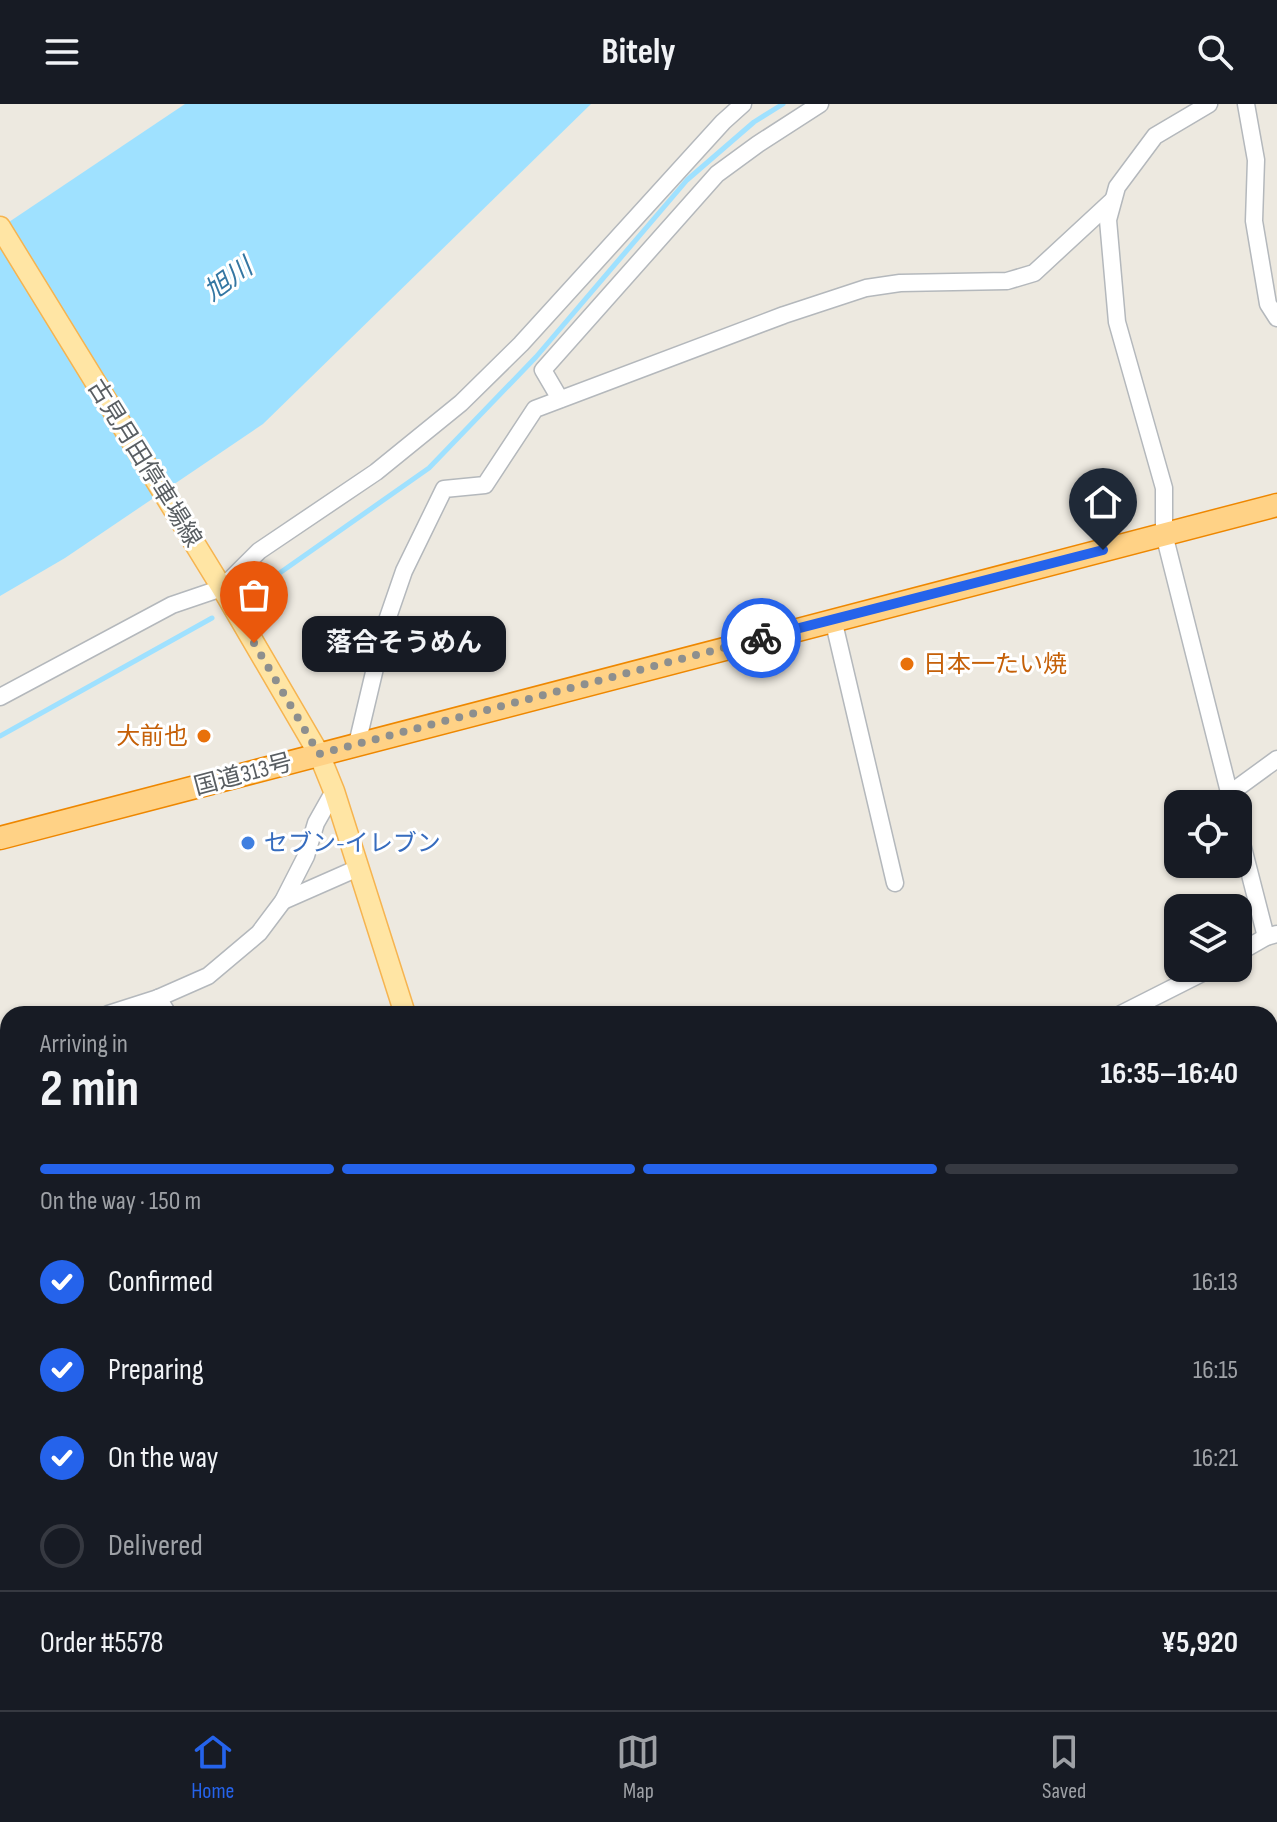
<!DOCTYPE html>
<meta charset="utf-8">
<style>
:root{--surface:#171b24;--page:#242831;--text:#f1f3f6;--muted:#9ea1a6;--line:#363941;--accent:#2563eb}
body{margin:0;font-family:"Sofia Sans Condensed","Noto Sans JP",sans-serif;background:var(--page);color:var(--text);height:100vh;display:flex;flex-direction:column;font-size:30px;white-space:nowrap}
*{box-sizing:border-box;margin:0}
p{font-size:26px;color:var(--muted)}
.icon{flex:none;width:44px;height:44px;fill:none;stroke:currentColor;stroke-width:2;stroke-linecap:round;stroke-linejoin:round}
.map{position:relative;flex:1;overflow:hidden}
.drawer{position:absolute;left:0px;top:902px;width:1278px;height:704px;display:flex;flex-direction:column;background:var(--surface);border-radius:24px 24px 0 0;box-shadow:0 2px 6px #0004}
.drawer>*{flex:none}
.tools{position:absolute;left:1164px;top:686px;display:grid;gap:16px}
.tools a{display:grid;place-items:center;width:88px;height:88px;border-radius:16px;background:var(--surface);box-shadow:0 2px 6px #0004;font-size:40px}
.pin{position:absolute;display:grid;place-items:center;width:68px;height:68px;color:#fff;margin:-82px -34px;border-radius:50% 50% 50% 0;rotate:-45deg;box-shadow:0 0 8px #0007}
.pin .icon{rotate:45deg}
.courier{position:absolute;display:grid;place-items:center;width:80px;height:80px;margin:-40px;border:6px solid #2563eb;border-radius:50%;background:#fff;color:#222;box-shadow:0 2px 10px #0007}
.bubble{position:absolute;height:56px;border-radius:16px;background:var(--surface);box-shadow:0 2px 6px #0004;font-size:26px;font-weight:700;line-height:56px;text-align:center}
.summary em{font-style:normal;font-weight:700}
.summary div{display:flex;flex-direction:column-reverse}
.summary{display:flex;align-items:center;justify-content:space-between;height:136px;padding:0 40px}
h1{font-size:52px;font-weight:700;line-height:60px}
.bar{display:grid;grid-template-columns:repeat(4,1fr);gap:12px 8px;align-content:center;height:96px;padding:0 40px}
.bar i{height:10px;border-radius:6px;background:var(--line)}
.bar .on{background:var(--accent)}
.bar p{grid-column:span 4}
.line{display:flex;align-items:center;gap:20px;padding:0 40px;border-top:2px solid var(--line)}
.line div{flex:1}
ol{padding:0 40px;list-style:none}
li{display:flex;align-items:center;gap:24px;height:88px}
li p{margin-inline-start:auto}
li .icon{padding:8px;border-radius:50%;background:var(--accent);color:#fff;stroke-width:4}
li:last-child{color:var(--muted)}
li i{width:44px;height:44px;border:4px solid var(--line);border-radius:50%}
header{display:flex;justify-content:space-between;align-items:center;height:104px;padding:0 40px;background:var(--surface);font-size:36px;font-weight:700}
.dock{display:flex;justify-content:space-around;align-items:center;height:112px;border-top:2px solid var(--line);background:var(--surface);font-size:22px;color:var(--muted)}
.dock a{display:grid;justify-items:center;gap:4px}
.dock .on{color:var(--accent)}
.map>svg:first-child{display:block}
</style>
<header><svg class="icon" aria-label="menu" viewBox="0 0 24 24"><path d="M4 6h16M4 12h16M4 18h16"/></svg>Bitely<svg class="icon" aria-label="search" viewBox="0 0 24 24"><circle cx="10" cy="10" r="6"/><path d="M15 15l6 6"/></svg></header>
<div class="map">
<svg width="1277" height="1606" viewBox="0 0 1277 1606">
<rect width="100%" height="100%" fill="#ede9e0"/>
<polygon fill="#c1e6bb" points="1277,1012 1277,1606 906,1606 908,1598 1270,1598 1270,1013"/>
<polygon fill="#9fe1ff" points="185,0 591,0 263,320 65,454 0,492 0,124"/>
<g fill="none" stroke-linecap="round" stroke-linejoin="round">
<g stroke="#9fe1ff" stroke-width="5">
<polyline points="254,487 429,364 536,253 687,76 754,18 783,0"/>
<polyline points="0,632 212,514"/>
</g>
<g stroke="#b4b8bc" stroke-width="19">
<g id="minor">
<polyline points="1209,0 1155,32 1117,83 1108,116 1117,218 1164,384 1164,430 1232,700"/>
<polyline points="1246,0 1256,56 1254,117 1268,200 1277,214"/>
<polyline points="560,295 543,266 717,70 758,40 820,0"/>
<polyline points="833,515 895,779"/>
<polyline points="0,593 172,501 222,484 259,447 376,368 461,299 521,240 723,18 743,0"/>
<polyline points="357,640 385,522 404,467 444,385 485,381 535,305 784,211 866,184 900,179 1007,177 1034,169 1113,96"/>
<polyline points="1229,690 1277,655"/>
<polyline points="1238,724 1266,833"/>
<polyline points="283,797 358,764"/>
<polyline points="1238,849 1266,833 1277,830"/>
<polyline points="158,894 168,910"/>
<polyline points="108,910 158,894 208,872 259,829 283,797 306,752 316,719 334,687"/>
<polyline points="1121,910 1212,864"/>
<polyline points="0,948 8,946"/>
<polyline points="0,1102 8,1099"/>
<polyline points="0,1281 8,1297"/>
<polyline points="602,1598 607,1606"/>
<polyline points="69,1600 79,1598"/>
<polyline points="763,1606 767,1598"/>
</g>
</g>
<g stroke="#f6b450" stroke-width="23">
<g id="major">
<polyline points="0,123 222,484 319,650 334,687 405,910"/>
<polyline points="481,1606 484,1598"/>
</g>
</g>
<g stroke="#ee8700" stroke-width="25">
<polyline id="highway" points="0,734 1277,401"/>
</g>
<use href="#minor" stroke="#fff" stroke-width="16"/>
<use href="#major" stroke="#ffe5a4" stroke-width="20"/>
<use href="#highway" stroke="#ffd286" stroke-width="22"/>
</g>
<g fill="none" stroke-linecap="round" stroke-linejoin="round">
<polyline stroke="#8d8f8e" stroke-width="8" stroke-dasharray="0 14.4" points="254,539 319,650 761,534"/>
<polyline stroke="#2563eb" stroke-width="10" points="761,534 1103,446"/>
</g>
<g fill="#e8710a" stroke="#fff" stroke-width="3">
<circle cx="907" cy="560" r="8"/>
<circle cx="204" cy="632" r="8"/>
</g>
<circle fill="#3f7fe0" stroke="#fff" stroke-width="3" cx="248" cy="739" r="8"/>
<g text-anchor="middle" stroke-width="6" stroke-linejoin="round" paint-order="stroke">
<g font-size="24" fill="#595e62" stroke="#fff">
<text transform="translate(145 359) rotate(58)" y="8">古見月田停車場線</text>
<text transform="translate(243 670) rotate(-15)" y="8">国道313号</text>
</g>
<g font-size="24" fill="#c56008" stroke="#fff" text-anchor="start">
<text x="923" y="568">日本一たい焼</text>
<text x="188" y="640" text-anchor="end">大前也</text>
</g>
<g font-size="24" fill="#366cbe" stroke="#fff" text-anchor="start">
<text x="264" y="747">セブン-イレブン</text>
</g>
<g font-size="26" font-style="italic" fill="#3477a3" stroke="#fff">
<text transform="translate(228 175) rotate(-36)" y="9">旭川</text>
</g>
</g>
</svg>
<div class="tools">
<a><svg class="icon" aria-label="locate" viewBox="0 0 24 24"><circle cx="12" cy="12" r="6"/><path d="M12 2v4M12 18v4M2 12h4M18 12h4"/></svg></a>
<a><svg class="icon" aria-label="layers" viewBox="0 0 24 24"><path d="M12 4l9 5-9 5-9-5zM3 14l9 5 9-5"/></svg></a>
</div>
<div class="pin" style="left:254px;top:539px;background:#ea580c"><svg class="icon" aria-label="bag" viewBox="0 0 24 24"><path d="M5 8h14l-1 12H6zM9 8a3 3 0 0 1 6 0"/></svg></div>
<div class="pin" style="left:1103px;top:446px;background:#1f2937"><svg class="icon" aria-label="home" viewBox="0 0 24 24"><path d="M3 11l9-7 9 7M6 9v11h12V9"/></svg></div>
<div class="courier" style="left:761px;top:534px"><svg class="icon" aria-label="bike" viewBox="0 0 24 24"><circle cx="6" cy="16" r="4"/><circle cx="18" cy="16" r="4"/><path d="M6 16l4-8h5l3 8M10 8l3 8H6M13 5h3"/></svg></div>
<div class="bubble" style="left:302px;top:512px;width:204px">落合そうめん</div>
<section class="drawer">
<div class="summary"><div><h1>2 min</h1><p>Arriving in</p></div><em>16:35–16:40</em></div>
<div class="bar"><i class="on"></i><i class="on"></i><i class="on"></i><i></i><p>On the way · 150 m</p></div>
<ol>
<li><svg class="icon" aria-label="check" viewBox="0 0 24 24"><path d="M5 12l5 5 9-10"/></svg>Confirmed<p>16:13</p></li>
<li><svg class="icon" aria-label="check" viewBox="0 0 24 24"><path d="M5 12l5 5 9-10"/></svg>Preparing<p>16:15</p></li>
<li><svg class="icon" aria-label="check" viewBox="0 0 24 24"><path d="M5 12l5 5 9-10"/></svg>On the way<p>16:21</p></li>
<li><i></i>Delivered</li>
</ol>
<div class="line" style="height:104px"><div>Order #5578</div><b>¥5,920</b></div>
</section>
</div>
<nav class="dock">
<a class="on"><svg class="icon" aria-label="home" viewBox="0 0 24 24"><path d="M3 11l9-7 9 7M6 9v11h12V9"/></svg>Home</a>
<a><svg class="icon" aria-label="map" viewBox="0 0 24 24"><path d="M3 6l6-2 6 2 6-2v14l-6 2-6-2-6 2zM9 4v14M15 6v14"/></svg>Map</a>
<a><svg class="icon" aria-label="saved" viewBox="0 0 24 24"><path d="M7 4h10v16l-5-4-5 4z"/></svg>Saved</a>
</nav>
